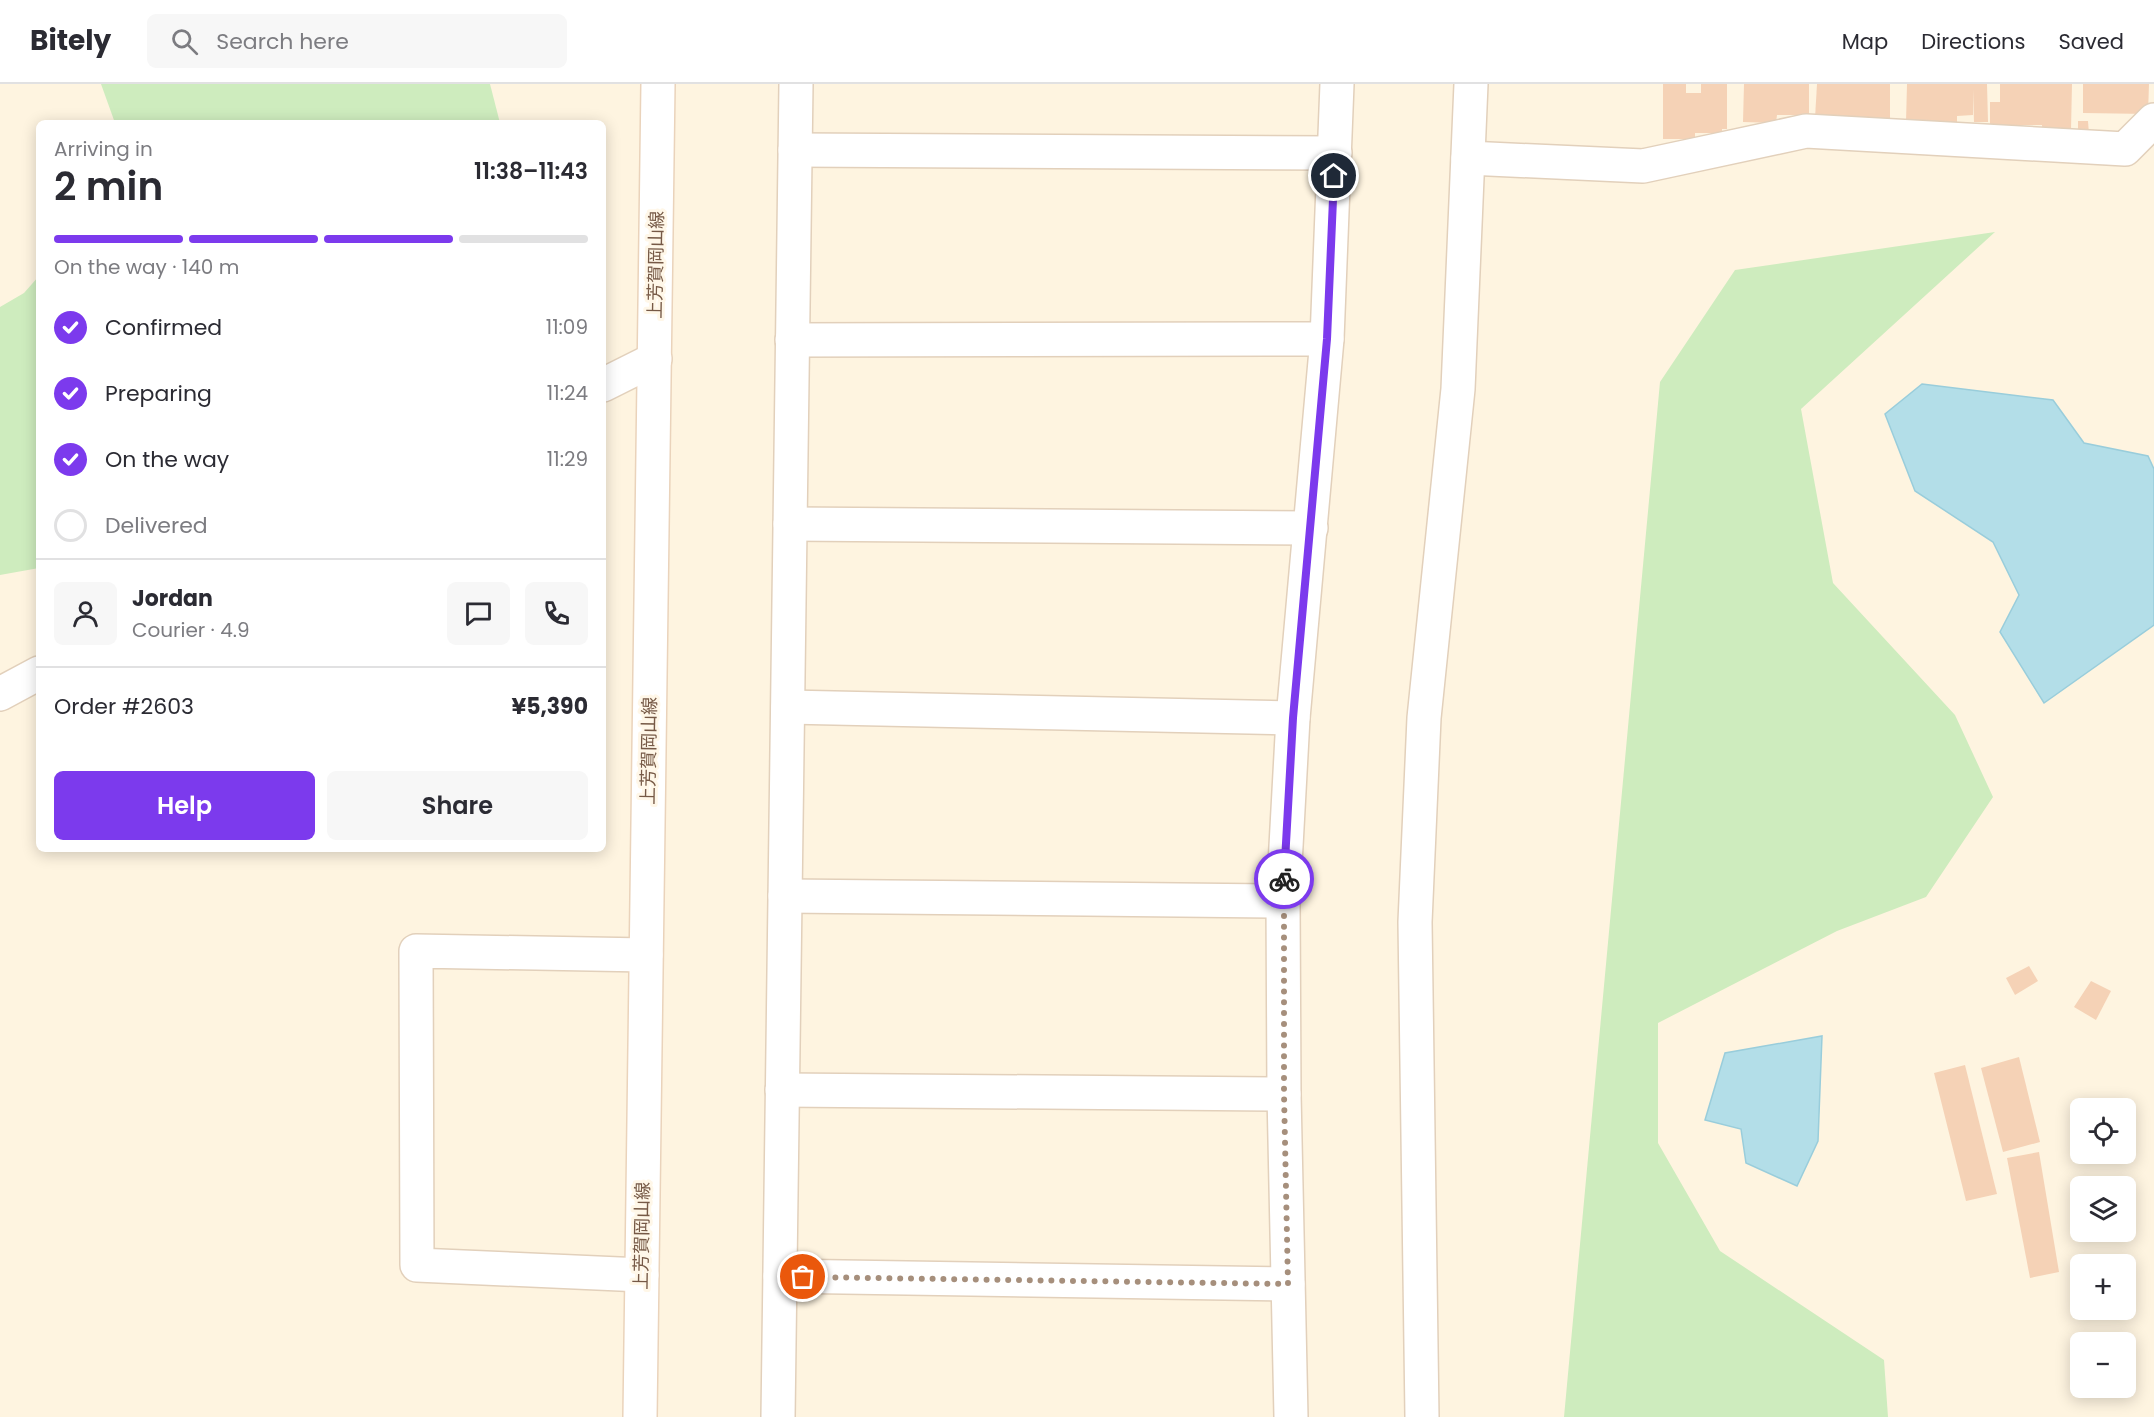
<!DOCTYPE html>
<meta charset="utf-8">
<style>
:root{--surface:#fff;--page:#f7f7f7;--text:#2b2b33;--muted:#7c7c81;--line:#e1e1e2;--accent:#7c3aed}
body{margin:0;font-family:Poppins,"Noto Sans JP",sans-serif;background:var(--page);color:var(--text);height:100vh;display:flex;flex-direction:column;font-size:22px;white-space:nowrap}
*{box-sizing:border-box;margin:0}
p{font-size:20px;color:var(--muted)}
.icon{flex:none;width:33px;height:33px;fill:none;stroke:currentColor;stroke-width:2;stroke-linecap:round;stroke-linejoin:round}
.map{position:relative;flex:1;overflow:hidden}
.sheet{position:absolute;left:36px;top:36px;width:570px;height:732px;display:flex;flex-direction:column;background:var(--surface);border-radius:9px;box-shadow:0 3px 15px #0003}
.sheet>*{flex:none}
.fabs{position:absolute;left:2070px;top:1014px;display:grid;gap:12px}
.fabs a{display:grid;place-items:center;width:66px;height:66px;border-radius:9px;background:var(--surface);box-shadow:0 3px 15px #0003;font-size:30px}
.pin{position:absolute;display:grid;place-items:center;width:51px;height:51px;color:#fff;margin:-26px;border:3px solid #fff;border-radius:50%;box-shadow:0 2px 6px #0007}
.courier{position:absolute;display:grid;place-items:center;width:60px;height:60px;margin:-30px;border:4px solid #7c3aed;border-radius:50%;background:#fff;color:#222;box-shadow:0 2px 8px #0007}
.headline em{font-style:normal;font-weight:600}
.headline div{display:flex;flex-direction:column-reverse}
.headline{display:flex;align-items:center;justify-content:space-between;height:102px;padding:0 18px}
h1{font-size:39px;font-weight:600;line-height:45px}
.bar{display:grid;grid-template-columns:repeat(4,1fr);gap:9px 6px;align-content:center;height:72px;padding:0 18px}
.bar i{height:8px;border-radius:4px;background:var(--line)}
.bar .selected{background:var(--accent)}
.bar p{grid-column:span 4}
.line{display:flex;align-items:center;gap:15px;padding:0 18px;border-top:2px solid var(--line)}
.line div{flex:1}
.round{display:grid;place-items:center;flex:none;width:63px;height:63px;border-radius:9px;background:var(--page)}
ol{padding:0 18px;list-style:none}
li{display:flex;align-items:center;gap:18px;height:66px}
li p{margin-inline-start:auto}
li .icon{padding:6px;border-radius:50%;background:var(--accent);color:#fff;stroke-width:4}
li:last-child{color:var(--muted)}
li i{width:33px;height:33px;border:3px solid var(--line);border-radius:50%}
.cta{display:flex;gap:12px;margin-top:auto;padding:12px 18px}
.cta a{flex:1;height:69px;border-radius:9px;background:var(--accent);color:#fff;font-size:24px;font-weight:600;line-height:69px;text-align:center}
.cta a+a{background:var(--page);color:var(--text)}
header{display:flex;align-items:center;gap:36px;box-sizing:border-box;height:84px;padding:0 30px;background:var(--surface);border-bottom:2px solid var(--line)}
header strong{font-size:28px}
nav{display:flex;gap:33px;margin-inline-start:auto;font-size:21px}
.search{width:420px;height:54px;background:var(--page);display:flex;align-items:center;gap:15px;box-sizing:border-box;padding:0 21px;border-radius:9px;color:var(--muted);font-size:22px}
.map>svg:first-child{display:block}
</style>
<header>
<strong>Bitely</strong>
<div class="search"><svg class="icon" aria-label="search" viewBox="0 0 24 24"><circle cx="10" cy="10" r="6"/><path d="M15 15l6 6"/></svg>Search here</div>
<nav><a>Map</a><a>Directions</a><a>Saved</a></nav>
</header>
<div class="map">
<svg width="2154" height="1333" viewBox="0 0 2154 1333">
<rect width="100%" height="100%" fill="#fef4e0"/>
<g fill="#ceecbe">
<polygon points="101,0 490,0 500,39 115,39"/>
<polygon points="1995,148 1801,325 1833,499 1955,631 1993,713 1926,813 1837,847 1658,939 1658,1059 1720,1167 1884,1276 1888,1333 1564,1333 1660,298 1735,186"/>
<polygon points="39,192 39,484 0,491 0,223 24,209"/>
</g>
<g fill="#b3dee8" stroke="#99cddb" stroke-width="1.5">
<polygon points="1922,300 2053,316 2084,359 2148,372 2154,385 2154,541 2044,619 2000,548 2019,511 1993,458 1915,407 1885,330"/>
<polygon points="1822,952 1818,1057 1797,1102 1746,1079 1741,1045 1705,1036 1725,969"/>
</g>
<g fill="#f5d2b6">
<polygon points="1663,0 1686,0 1686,9 1701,9 1701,0 1727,0 1727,45 1722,45 1722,49 1695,49 1695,55 1663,55"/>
<polygon points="1744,0 1809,0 1809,31 1777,31 1776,39 1743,38"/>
<polygon points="1817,0 1890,0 1890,38 1815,34"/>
<polygon points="1907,0 1987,0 1988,38 1974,38 1973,5 1973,31 1957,32 1957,39 1906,38"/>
<polygon points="2000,0 2072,0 2071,46 2042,45 2042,41 2016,41 2015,44 1990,44 1990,18 2000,18"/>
<polygon points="2083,0 2149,0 2148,30 2083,29"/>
<polygon points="2078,37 2088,37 2089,50 2078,50"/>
<polygon points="2029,882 2038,897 2015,911 2006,894"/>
<polygon points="2091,897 2111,907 2096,936 2074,923"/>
<polygon points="2019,973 2040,1058 2003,1068 1981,984"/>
<polygon points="1965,981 1997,1110 1966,1117 1934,989"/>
<polygon points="2039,1068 2059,1188 2030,1194 2007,1074"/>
</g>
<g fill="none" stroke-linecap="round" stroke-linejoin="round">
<g stroke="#e2d0bb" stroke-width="36">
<g id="minor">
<polyline points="795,66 1335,69"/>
<polyline points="1468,74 1643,82 1806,47 2125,65 2154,36"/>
<polyline points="792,256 1327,255"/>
<polyline points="603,301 655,275"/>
<polyline points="790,440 1311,444"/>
<polyline points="0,610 39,589"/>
<polyline points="788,623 1293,634"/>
<polyline points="785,812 1283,817"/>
<polyline points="782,1006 1284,1010"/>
<polyline points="642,1191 417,1181 416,867 646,871"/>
<polyline points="780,1192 1288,1200"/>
<polyline points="778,1333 796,0"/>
<polyline points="1291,1333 1284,1010 1283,817 1293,634 1327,255 1337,0"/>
<polyline points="1422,1333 1415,838 1424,634 1458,305 1471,0"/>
</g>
</g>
<g stroke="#ead3bb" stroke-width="36">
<polyline id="secondary" points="640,1333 658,0"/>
</g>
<use href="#minor" stroke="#fff" stroke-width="33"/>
<use href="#secondary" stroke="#fff" stroke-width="33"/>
</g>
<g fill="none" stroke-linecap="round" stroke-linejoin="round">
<polyline stroke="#a68f7c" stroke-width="6" stroke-dasharray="0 10.8" points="803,1193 1288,1200 1284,1010 1284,795"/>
<polyline stroke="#7c3aed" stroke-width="8" points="1284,795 1293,634 1327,255 1334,92"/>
</g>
<g text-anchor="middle" stroke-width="6" stroke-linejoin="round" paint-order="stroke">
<g font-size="18" fill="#765946" stroke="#fff7e8">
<text transform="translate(656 181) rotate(-89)" y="6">上芳賀岡山線</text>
<text transform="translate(649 667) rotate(-89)" y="6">上芳賀岡山線</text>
<text transform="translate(642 1152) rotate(-89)" y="6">上芳賀岡山線</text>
</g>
</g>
</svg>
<div class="fabs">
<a><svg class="icon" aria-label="locate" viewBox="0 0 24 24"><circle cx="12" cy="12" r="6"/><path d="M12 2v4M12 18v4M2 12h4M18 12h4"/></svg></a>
<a><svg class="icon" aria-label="layers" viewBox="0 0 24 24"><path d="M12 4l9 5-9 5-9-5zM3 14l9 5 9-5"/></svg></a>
<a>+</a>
<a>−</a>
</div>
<div class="pin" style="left:803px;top:1193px;background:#ea580c"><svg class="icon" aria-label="bag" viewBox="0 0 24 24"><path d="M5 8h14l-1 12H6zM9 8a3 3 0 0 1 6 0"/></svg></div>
<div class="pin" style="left:1334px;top:92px;background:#1f2937"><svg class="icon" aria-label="home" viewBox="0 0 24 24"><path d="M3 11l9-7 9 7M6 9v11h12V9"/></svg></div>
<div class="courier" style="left:1284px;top:795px"><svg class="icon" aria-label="bike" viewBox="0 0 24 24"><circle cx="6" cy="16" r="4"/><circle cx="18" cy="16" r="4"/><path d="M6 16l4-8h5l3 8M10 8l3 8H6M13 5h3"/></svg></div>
<section class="sheet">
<div class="headline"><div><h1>2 min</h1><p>Arriving in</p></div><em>11:38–11:43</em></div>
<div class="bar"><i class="selected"></i><i class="selected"></i><i class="selected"></i><i></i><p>On the way · 140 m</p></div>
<ol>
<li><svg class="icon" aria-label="check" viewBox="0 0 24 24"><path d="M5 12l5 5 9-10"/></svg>Confirmed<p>11:09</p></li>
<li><svg class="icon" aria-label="check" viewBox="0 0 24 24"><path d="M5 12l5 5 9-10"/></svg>Preparing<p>11:24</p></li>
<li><svg class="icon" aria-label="check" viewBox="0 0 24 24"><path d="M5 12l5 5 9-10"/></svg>On the way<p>11:29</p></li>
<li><i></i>Delivered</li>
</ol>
<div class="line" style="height:108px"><a class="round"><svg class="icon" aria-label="person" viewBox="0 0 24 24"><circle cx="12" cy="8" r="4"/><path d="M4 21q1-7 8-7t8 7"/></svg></a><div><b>Jordan</b><p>Courier · 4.9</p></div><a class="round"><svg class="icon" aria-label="chat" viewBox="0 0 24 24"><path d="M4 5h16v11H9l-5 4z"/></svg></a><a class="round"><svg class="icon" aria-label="phone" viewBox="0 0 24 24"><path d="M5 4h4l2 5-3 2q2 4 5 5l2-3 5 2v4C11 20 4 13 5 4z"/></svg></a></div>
<div class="line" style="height:78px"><div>Order #2603</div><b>¥5,390</b></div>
<div class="cta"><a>Help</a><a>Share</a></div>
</section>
</div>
